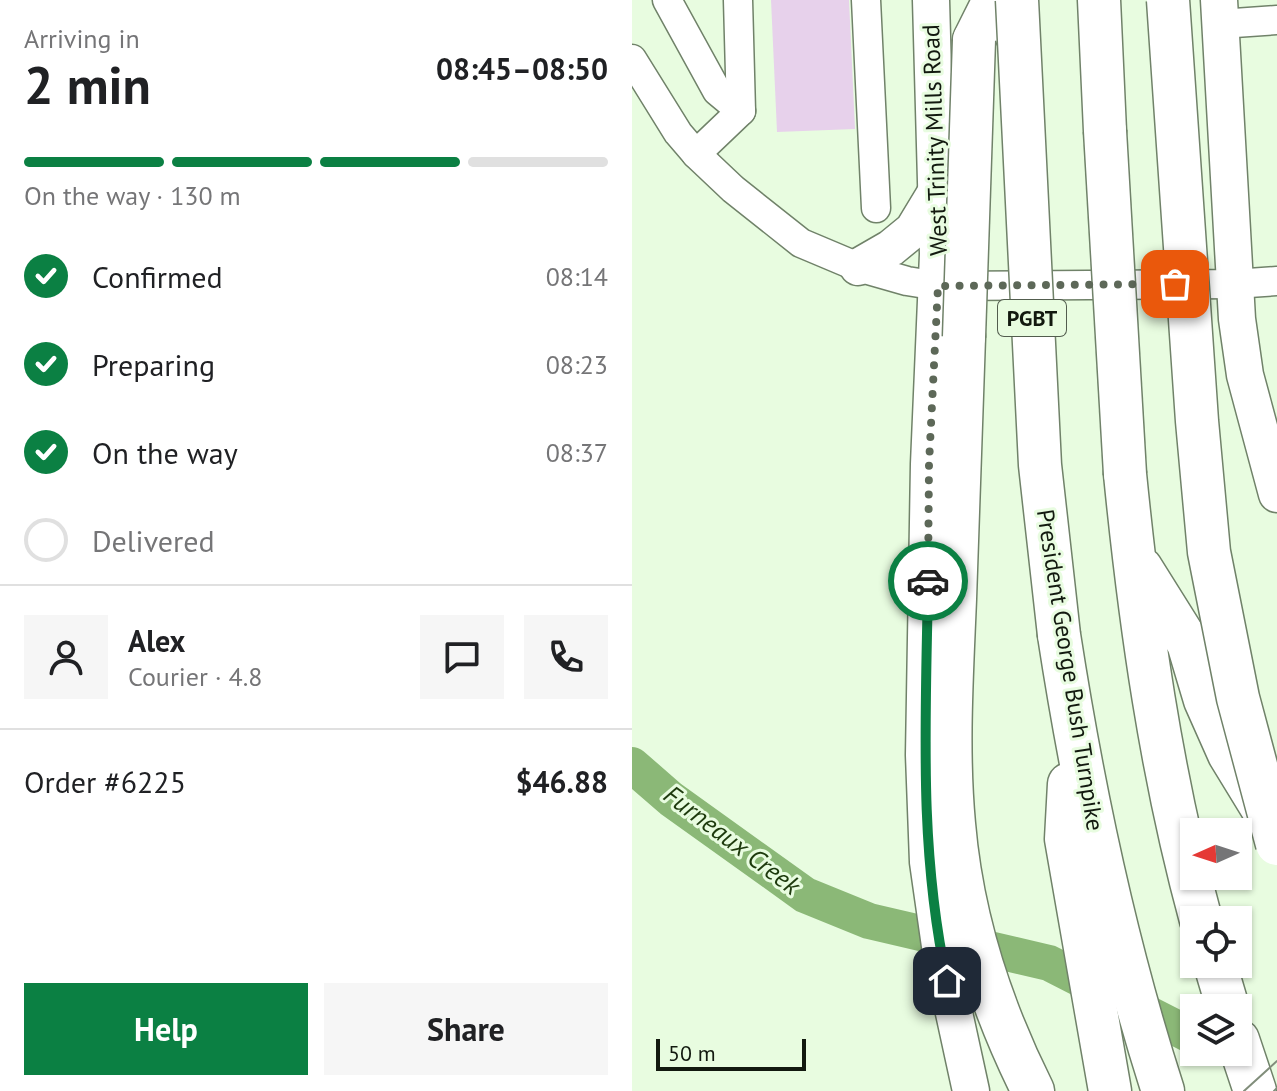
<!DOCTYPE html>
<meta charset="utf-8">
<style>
:root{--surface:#fff;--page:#f6f6f6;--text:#202124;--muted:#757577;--line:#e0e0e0;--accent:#0b8043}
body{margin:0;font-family:"PT Sans",sans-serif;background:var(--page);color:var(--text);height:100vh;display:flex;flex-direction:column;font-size:30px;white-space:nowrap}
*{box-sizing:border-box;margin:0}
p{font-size:26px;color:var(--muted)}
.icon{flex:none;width:44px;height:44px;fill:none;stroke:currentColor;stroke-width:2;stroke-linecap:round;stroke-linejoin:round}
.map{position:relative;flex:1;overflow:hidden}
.drawer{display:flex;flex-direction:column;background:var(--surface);width:632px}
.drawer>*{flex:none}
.needle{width:52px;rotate:267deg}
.controls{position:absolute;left:548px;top:818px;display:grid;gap:16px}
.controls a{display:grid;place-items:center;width:72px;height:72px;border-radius:0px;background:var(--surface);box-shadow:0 2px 6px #0004;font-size:40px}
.scale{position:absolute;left:24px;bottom:20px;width:150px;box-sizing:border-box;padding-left:8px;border:4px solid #12190f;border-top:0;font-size:22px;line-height:28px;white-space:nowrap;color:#12190f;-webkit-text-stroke:6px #e8fce0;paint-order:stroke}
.pin{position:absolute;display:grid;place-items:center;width:68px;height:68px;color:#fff;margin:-34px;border-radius:16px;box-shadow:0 4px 12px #0006}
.courier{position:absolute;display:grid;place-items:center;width:80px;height:80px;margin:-40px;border:6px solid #0b8043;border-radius:50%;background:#fff;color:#222;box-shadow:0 2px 10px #0007}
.overview em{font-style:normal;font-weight:600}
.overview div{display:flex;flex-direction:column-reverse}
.overview{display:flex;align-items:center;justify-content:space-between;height:136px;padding:0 24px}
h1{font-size:52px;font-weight:600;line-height:60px}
.bar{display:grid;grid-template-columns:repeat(4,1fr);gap:12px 8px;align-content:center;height:96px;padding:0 24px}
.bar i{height:10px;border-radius:6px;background:var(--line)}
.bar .selected{background:var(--accent)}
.bar p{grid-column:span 4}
.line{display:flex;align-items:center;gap:20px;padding:0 24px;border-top:2px solid var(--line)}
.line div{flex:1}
.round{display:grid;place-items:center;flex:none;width:84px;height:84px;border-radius:0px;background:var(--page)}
ol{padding:0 24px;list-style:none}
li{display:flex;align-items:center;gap:24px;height:88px}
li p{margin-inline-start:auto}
li .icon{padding:8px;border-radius:50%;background:var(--accent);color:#fff;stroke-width:4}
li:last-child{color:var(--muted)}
li i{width:44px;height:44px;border:4px solid var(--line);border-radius:50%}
.cta{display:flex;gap:16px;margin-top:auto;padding:16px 24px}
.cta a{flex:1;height:92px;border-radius:0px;background:var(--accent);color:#fff;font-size:32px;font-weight:600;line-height:92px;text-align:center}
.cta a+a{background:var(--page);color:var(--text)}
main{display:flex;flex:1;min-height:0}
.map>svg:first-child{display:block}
</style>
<main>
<section class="drawer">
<div class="overview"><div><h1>2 min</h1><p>Arriving in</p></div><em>08:45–08:50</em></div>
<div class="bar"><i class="selected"></i><i class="selected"></i><i class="selected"></i><i></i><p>On the way · 130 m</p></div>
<ol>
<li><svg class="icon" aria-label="check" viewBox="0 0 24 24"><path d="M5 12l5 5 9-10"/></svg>Confirmed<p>08:14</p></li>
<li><svg class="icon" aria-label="check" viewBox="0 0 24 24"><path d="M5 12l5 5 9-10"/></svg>Preparing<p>08:23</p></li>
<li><svg class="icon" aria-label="check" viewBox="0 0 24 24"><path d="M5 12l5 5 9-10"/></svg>On the way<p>08:37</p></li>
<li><i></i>Delivered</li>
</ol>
<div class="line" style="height:144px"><a class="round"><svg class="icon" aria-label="person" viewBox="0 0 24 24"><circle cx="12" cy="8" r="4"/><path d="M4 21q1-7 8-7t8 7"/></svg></a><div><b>Alex</b><p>Courier · 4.8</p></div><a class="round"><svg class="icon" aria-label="chat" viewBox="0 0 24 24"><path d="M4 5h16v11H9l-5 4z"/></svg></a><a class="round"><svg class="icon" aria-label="phone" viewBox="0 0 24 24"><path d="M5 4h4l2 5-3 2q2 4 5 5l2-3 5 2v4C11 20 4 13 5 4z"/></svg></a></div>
<div class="line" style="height:104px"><div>Order #6225</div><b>$46.88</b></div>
<div class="cta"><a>Help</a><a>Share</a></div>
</section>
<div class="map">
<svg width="645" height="1091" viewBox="0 0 645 1091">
<rect width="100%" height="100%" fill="#e8fce0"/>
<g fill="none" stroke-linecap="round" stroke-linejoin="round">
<polyline stroke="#8bb877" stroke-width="36" points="0,765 39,799 173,895 237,921 417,963 562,1037"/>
</g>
<polygon fill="#e7d1eb" points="139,0 217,0 223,129 145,132"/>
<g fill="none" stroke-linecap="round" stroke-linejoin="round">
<g stroke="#708269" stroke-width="31">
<g id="minor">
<polyline points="35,0 85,91 109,111"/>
<polyline points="234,0 244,208"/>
<polyline points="588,24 645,20"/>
<polyline points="0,59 46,133 64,154 101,189 169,243 226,267 275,281 306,286 602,284 645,281"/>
<polyline points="64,154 109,111 106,0"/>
</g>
</g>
<g stroke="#708269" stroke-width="39">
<g id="major">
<polyline points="299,0 306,254 297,464 292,755 296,862 309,953 339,1091"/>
<polyline points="587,0 605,319 613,375 645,494"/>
<polyline points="226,267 259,248 281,230 304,192"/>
</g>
</g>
<g stroke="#708269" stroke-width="45">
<g id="highway">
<polyline points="467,0 473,131"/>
<polyline points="342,40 362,0"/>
<path d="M332,337C329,424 326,512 323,599C320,674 315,749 322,824C330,918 359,1007 401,1091"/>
<path d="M493,474C508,624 529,774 569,920"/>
<polyline points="509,568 556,643 573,700 597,754 630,808"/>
<path d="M427,635C451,790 483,942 531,1091"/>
<polyline points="437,784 434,839 478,1091"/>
<polyline points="583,964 596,1008"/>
<polyline points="606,1040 623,1091"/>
</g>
</g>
<use href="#minor" stroke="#fff" stroke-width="28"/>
<use href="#major" stroke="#fff" stroke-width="36"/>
<use href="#highway" stroke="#fff" stroke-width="42"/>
<g stroke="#818e7b" stroke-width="2">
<polyline points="612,1091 645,1061"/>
<polyline points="642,1091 645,1088"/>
</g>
<g stroke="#708269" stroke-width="45" stroke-linecap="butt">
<g id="highway-bridge">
<polyline points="385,0 408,465 427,635"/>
<polyline points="536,0 565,421 577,552 606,698 645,844"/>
<polyline points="473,131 493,474"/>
<polyline points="332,337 342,40"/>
</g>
</g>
<use href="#highway-bridge" stroke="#fff" stroke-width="42"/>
</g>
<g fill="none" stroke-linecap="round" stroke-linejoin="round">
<polyline stroke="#5d6858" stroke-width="8" stroke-dasharray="0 14.4" points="296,581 297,464 306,286 543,284"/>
<path stroke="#0b8043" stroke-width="10" d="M296,581C294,716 286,847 315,981"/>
</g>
<g text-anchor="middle" stroke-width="6" stroke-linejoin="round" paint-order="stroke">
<rect fill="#e8fce0" stroke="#525d4e" stroke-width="2" x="366" y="300" width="68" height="36" rx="6"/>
<g font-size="22" font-weight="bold" fill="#12190f">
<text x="400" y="326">PGBT</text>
</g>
<g font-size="24" fill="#12190f" stroke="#e8fce0">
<text transform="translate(303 140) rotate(-92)" y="8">West Trinity Mills Road</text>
<text transform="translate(438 670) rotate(81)" y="8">President George Bush Turnpike</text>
</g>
<g font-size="26" font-style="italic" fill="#1d3a0d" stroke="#e8fce0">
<text transform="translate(100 840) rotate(37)" y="9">Furneaux Creek</text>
</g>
</g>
</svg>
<div class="controls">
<a><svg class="needle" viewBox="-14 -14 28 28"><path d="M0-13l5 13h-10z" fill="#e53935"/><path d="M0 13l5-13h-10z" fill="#757577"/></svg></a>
<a><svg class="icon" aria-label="locate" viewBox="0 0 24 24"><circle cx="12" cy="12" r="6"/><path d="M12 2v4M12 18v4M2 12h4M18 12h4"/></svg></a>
<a><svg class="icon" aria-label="layers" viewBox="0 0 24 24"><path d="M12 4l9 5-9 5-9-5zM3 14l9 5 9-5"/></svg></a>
</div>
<div class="scale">50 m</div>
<div class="pin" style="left:543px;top:284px;background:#ea580c"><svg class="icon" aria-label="bag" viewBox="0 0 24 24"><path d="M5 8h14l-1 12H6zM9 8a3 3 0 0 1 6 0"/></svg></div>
<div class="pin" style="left:315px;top:981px;background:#1f2937"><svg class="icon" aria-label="home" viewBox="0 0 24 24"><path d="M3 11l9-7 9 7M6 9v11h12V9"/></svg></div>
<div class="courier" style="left:296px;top:581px"><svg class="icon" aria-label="car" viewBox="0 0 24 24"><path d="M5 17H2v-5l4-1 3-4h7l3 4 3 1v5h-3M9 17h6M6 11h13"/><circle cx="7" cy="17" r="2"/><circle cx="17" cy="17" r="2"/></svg></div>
</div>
</main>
